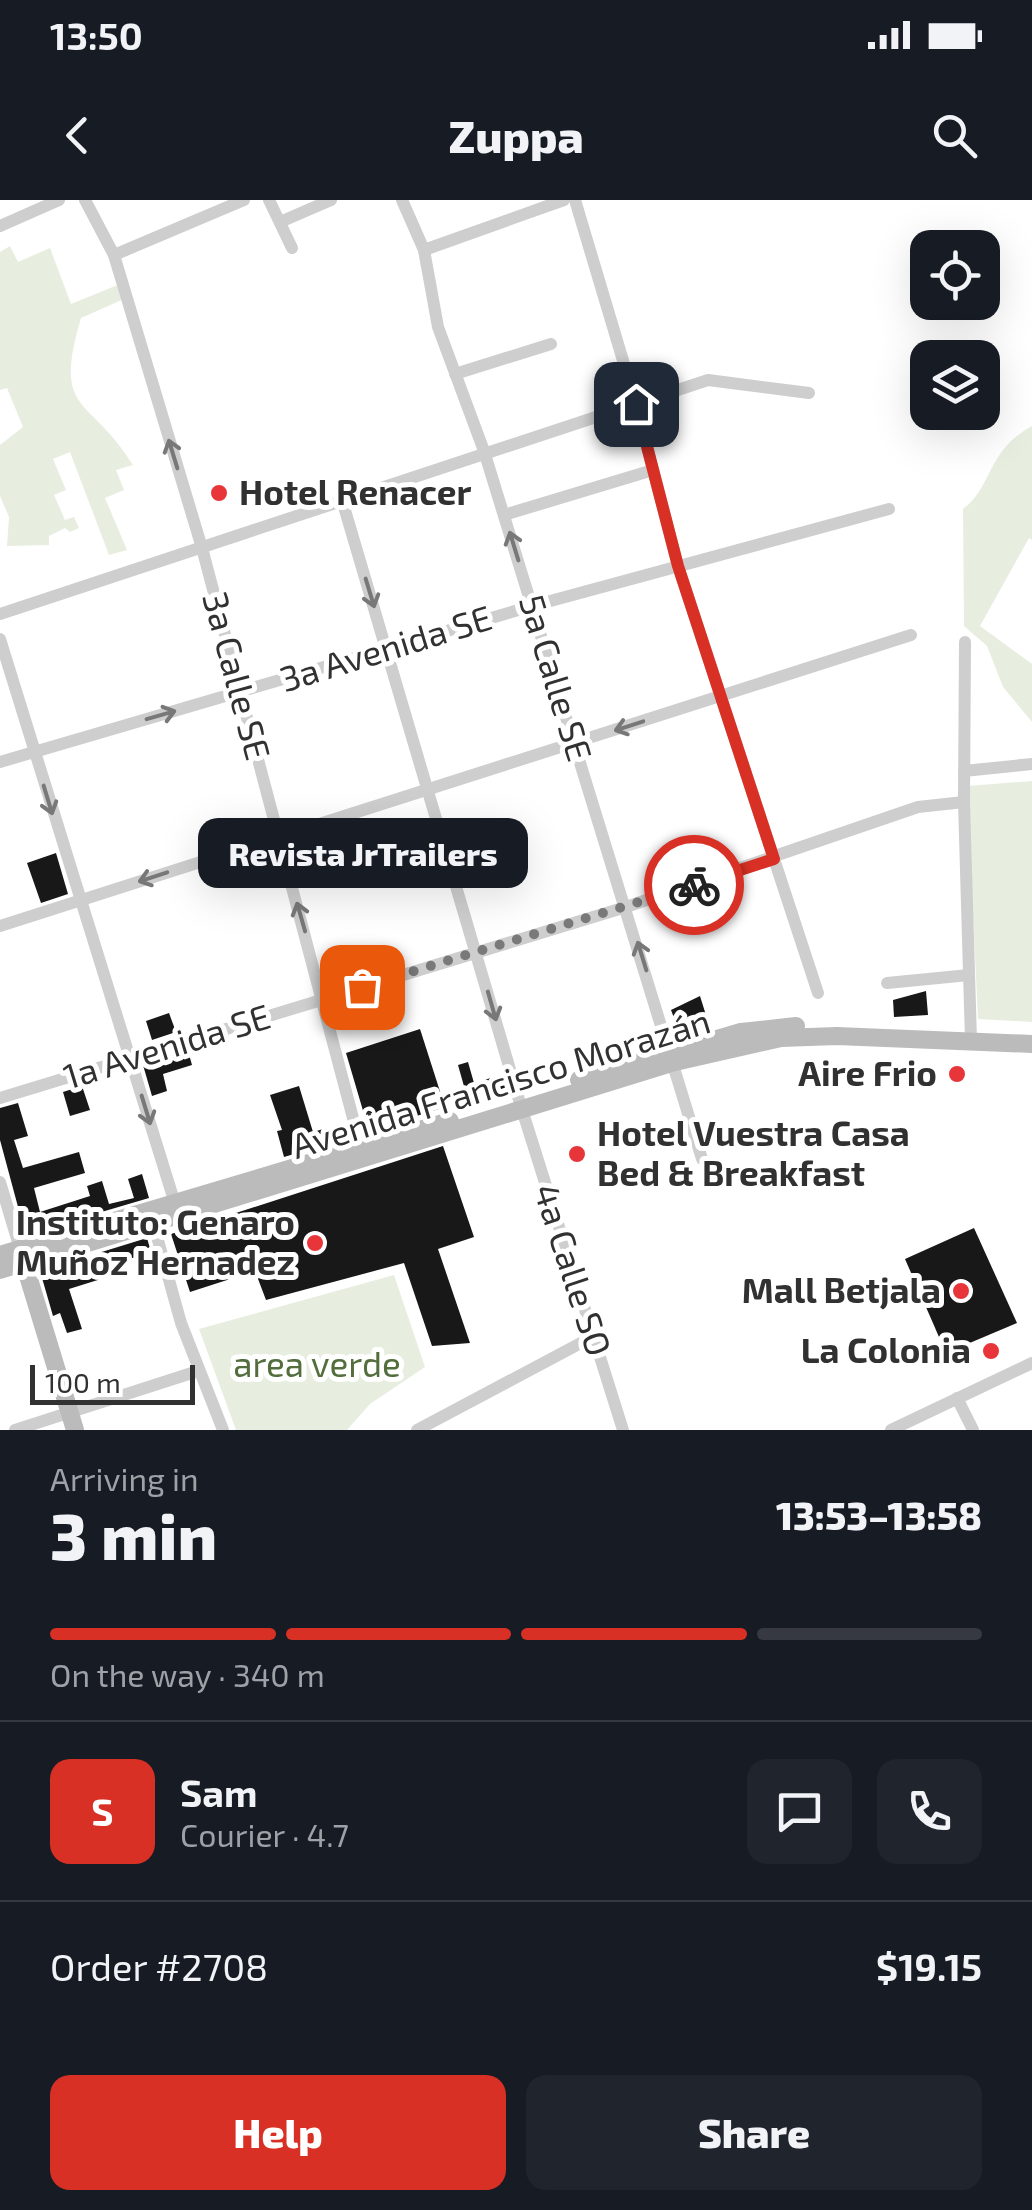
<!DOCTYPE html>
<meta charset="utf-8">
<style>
:root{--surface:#171b24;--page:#20242c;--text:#f1f3f6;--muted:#9ea1a6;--line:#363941;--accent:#d93025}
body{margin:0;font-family:"Exo 2",sans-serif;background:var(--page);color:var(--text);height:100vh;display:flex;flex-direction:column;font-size:38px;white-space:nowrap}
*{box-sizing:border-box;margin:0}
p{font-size:32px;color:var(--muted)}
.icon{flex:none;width:55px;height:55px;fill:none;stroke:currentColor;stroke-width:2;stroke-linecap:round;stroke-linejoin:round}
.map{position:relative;height:1230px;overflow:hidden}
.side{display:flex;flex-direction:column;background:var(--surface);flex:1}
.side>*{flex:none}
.tools{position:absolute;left:910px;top:30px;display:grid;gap:20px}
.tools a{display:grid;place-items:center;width:90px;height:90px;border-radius:20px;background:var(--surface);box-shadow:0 10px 40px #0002;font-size:50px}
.scale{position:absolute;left:30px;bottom:25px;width:165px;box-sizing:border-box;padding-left:10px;border:5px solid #313131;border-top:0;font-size:28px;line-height:35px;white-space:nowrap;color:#313131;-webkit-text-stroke:8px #fff;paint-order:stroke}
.pin{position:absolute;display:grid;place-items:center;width:85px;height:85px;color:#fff;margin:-42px;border-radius:20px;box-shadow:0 5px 15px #0006}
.courier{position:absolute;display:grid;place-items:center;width:100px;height:100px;margin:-50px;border:8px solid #d93025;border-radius:50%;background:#fff;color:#222;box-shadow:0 2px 12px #0007}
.bubble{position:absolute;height:70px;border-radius:20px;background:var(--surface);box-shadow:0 10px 40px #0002;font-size:32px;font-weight:800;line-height:70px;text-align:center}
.head em{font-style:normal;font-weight:800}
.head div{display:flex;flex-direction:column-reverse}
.head{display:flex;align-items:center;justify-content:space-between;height:170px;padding:0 50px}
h1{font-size:65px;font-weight:800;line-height:75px}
.bar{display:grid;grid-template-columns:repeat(4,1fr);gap:15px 10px;align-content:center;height:120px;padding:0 50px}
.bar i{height:12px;border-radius:8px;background:var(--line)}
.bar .on{background:var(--accent)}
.bar p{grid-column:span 4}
.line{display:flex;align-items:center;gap:25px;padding:0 50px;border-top:2px solid var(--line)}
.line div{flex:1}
.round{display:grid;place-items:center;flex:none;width:105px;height:105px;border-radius:20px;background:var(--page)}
.button{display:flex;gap:20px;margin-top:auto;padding:20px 50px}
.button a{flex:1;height:115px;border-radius:20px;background:var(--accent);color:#fff;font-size:40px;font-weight:800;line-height:115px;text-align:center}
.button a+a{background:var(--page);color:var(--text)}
.status{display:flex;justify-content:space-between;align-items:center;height:70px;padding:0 50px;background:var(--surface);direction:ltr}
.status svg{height:28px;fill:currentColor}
header{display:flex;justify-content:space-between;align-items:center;height:130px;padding:0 50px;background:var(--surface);font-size:45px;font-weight:800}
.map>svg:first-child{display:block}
</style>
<div class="status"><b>13:50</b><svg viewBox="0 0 49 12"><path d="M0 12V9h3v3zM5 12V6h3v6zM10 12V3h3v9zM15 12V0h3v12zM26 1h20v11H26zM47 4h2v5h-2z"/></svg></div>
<header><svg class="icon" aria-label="back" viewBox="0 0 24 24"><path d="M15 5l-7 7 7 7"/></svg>Zuppa<svg class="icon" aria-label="search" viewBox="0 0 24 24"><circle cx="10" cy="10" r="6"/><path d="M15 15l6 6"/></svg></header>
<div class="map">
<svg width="1032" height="1230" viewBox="0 0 1032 1230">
<rect width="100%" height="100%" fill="#fff"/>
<g fill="#e7eee0">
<path d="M10,46L18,62L50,48L71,104L120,84L124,99L81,118C52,216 90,195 133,265L116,270L124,290L105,298L127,350L109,355L70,252L53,259L66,290L54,295L65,320L74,317L79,328L70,332L65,328L49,336V345L7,346L9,317L0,296V245L23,227L7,188L0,190V52Z"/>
<path d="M1032,226V340L1029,338L980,426L1032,464V522L1003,487L987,446L964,426L963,309C993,287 986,251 1032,226Z"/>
<polygon points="1032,581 1032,822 978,819 967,586"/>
<polygon points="394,1075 425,1167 370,1204 347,1230 236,1230 199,1129"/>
</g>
<g fill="#181818">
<polygon points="56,653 68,694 41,703 27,663"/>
<polygon points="926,791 928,815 894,817 893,800"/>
<polygon points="700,796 710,828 681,837 671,810"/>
<polygon points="169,813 176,832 152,840 146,821"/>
<polygon points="420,829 445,907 369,931 346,853"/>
<polygon points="188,851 192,865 163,874 167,891 152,896 143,865"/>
<polygon points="468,862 474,883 501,875 506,891 469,904 458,865"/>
<polygon points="82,886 90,910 70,916 63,892"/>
<polygon points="299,886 313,932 344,923 348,938 284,957 277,931 282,930 270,895"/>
<polygon points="18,903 28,936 14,940 23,968 79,952 85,973 34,988 40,1012 90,996 87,986 102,981 109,1004 134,998 128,979 142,974 149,998 37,1031 32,1014 21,1018 0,940 0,908"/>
<polygon points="443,946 474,1037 438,1049 470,1143 432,1146 404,1063 266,1100 255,1071 190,1092 171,1034"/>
<polygon points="974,1028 1017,1123 946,1153 905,1059"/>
<polygon points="147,1038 151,1052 98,1069 101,1079 69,1089 82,1129 67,1133 60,1113 53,1116 40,1071"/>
</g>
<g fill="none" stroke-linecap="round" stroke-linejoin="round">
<g stroke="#cecece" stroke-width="12">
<polyline points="85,0 114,55 202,348 362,952"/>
<polyline points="269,0 292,48"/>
<polyline points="402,0 424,50 438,127 484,251 702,959"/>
<polyline points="575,0 636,204 678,366 818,793"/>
<polyline points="280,22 331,0"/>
<polyline points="0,26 59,0"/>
<polyline points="424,50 564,0"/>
<polyline points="114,55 244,0"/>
<polyline points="455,174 551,144"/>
<polyline points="342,300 519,900 623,1230"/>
<polyline points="504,315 653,270"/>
<polyline points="0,414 708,180 809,193"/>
<polyline points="0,439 177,1010"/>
<polyline points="965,442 964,602 971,841"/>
<polyline points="0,562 532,406 889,309"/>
<polyline points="964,571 1032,564"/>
<polyline points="0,726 911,435"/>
<polyline points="887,783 969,775"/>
<polyline points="0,898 626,707 918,607 964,602"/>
<polyline points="0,982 20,1049"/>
<polyline points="151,1015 181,1123 223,1230"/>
<polyline points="957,1198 973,1230"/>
<polyline points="15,1230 198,1171"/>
<polyline points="417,1230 594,1136"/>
<polyline points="891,1230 1032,1163"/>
</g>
<g stroke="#bbb" stroke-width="18">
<polyline points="579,880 741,832 796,826"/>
<polyline points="21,1053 75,1230"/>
<polyline points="0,1055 450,921"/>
<polyline points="0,1070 675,862 781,838 837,836 1032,844"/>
</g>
</g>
<defs><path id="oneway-shaft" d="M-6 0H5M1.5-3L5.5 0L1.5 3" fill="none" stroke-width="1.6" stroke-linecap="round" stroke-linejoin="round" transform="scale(2.5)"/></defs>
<g stroke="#787878">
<use href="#oneway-shaft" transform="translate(173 254) rotate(-107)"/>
<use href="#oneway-shaft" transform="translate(514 346) rotate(-107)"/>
<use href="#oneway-shaft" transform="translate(370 393) rotate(73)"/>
<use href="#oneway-shaft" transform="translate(161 515) rotate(-16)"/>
<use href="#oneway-shaft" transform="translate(629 526) rotate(162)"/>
<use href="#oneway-shaft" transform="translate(48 600) rotate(73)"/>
<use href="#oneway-shaft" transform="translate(153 677) rotate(162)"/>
<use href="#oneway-shaft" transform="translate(301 717) rotate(-106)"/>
<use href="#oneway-shaft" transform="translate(642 756) rotate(-107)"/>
<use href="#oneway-shaft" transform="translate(492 806) rotate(74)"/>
<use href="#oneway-shaft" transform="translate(146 910) rotate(73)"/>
</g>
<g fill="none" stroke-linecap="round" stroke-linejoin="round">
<polyline stroke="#797979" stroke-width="10" stroke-dasharray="0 18" points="362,787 694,685"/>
<polyline stroke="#d93025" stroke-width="12" points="636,204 678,366 774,659 694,685"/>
</g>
<g fill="#e7353a" stroke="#fff" stroke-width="4">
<circle cx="219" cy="293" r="10"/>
<circle cx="957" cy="874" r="10"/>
<circle cx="577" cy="954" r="10"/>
<circle cx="315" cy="1043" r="10"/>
<circle cx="961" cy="1091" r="10"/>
<circle cx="991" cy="1151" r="10"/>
</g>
<g text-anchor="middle" stroke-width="10" stroke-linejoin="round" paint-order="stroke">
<g font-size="35" font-weight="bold" fill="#313131" stroke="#fff" text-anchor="end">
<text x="239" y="305" text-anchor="start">Hotel Renacer</text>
<text x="937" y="886">Aire Frio</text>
<text x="597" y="946" text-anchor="start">Hotel Vuestra Casa<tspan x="597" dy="40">Bed &amp; Breakfast</tspan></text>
<text x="295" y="1035">Instituto: Genaro<tspan x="295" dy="40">Muñoz Hernadez</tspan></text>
<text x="941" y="1103">Mall Betjala</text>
<text x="971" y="1163">La Colonia</text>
</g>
<g font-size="35" fill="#313131" stroke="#fff">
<text transform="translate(386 449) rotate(-17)" y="12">3a Avenida SE</text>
<text transform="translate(236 476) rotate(75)" y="12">3a Calle SE</text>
<text transform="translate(555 478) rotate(73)" y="12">5a Calle SE</text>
<text transform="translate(167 847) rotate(-17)" y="12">1a Avenida SE</text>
<text transform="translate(501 884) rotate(-17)" y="12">Avenida Francisco Morazán</text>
<text transform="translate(572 1070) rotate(72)" y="12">4a Calle SO</text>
</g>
<g font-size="35" fill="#526e3d" stroke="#fff">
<text x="317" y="1177">area verde</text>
</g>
</g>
</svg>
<div class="tools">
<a><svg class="icon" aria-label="locate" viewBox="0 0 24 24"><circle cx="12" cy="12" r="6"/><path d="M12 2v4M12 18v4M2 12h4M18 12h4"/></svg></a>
<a><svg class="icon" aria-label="layers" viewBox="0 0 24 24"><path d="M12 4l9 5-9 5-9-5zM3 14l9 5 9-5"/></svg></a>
</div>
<div class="scale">100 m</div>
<div class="pin" style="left:362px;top:787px;background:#ea580c"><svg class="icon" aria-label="bag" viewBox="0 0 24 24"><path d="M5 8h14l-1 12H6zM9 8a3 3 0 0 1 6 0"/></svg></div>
<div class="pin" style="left:636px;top:204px;background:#1f2937"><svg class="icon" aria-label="home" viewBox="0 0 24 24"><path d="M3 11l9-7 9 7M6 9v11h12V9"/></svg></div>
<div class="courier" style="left:694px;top:685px"><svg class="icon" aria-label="bike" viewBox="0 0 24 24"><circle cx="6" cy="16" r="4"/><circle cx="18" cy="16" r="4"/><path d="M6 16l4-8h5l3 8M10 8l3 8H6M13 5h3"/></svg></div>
<div class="bubble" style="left:198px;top:618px;width:330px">Revista JrTrailers</div>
</div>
<section class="side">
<div class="head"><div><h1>3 min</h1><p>Arriving in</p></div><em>13:53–13:58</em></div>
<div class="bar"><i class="on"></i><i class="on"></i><i class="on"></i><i></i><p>On the way · 340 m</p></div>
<div class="line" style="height:180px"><b class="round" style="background:var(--accent);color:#fff">S</b><div><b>Sam</b><p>Courier · 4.7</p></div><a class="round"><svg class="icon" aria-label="chat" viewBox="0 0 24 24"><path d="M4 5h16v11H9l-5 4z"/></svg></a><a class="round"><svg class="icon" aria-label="phone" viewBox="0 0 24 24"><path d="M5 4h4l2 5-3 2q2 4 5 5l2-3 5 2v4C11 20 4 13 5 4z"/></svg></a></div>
<div class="line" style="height:130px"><div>Order #2708</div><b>$19.15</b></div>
<div class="button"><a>Help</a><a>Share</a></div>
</section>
